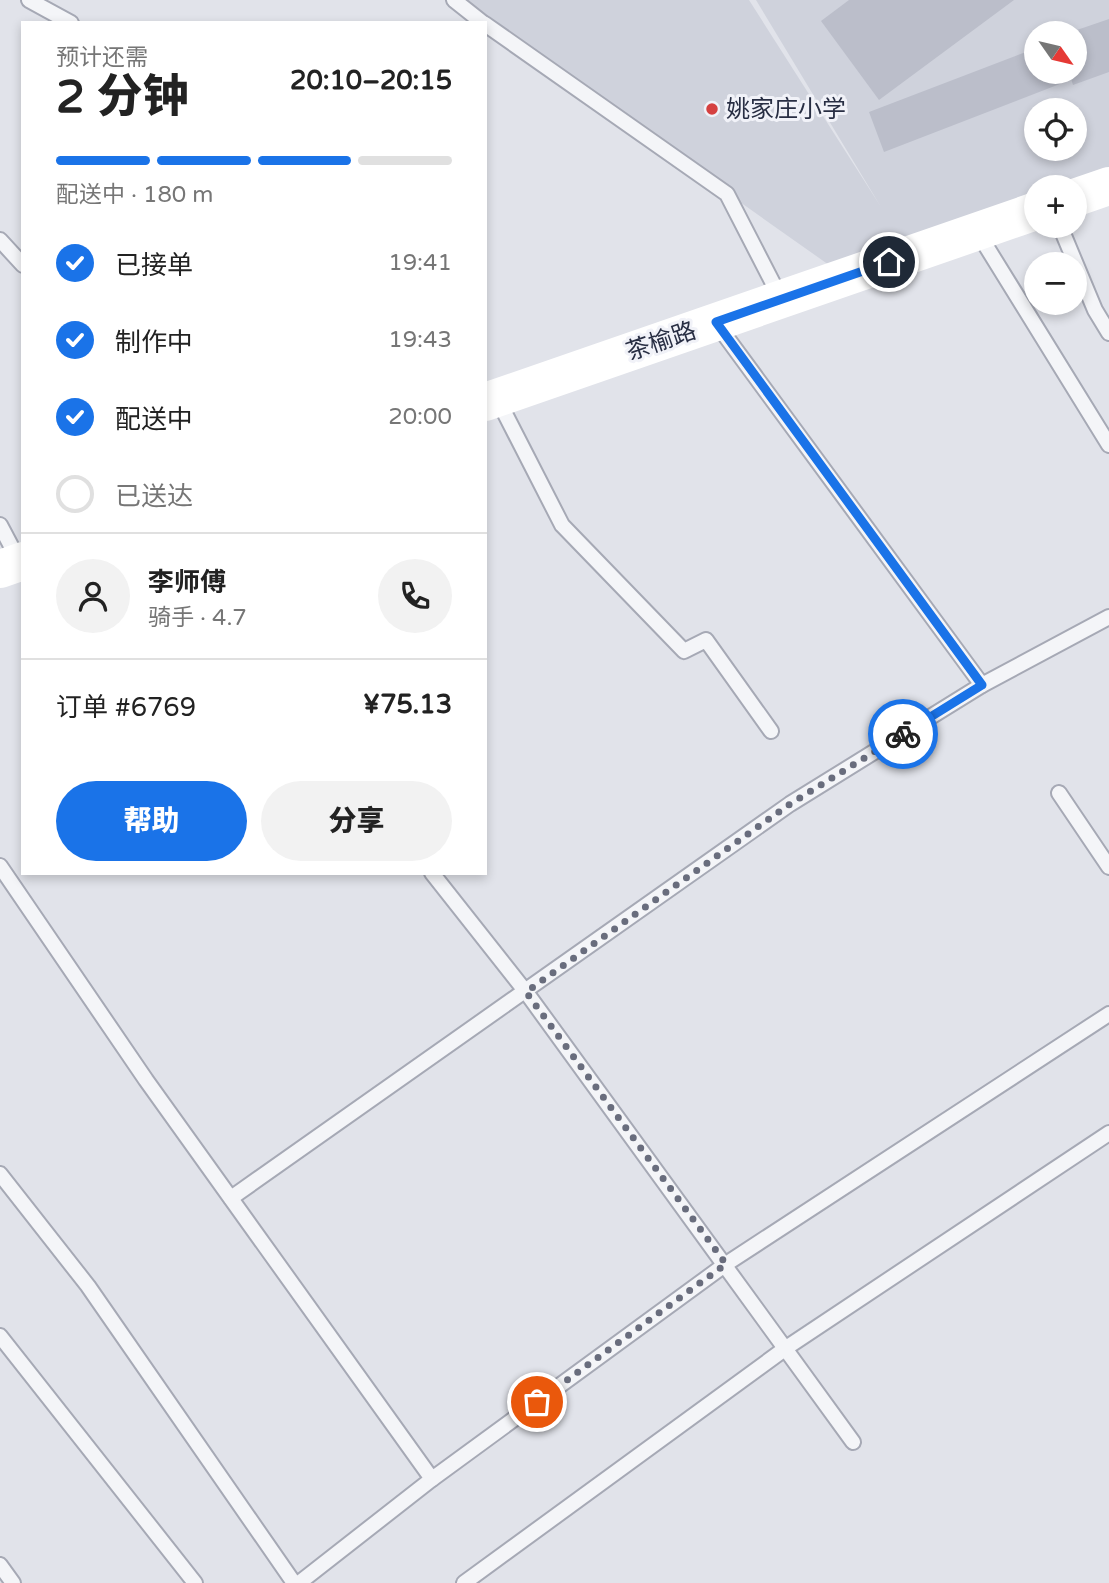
<!DOCTYPE html>
<html lang="zh">
<meta charset="utf-8">
<style>
:root{--surface:#fff;--page:#f2f2f2;--text:#222;--muted:#767676;--line:#e0e0e0;--accent:#1a73e8}
body{margin:0;font-family:"Varela Round","Noto Sans SC",sans-serif;background:var(--page);color:var(--text);height:100vh;display:flex;flex-direction:column;font-size:26px;white-space:nowrap}
*{box-sizing:border-box;margin:0}
p{font-size:23px;color:var(--muted)}
.icon{flex:none;width:38px;height:38px;fill:none;stroke:currentColor;stroke-width:2;stroke-linecap:round;stroke-linejoin:round}
.map{position:relative;flex:1;overflow:hidden}
.details{position:absolute;left:21px;top:21px;width:466px;height:854px;display:flex;flex-direction:column;background:var(--surface);border-radius:0px;box-shadow:0 4px 10px #0003}
.details>*{flex:none}
.needle{width:46px;rotate:124deg}
.controls{position:absolute;left:1024px;top:21px;display:grid;gap:14px}
.controls a{display:grid;place-items:center;width:63px;height:63px;border-radius:50%;background:var(--surface);box-shadow:0 4px 10px #0003;font-size:35px}
.pin{position:absolute;display:grid;place-items:center;width:60px;height:60px;color:#fff;margin:-30px;border:4px solid #fff;border-radius:50%;box-shadow:0 2px 7px #0007}
.courier{position:absolute;display:grid;place-items:center;width:70px;height:70px;margin:-35px;border:5px solid #1a73e8;border-radius:50%;background:#fff;color:#222;box-shadow:0 2px 9px #0007}
.overview em{font-style:normal;font-weight:800}
.overview div{display:flex;flex-direction:column-reverse}
.overview{display:flex;align-items:center;justify-content:space-between;height:119px;padding:0 35px}
h1{font-size:46px;font-weight:800;line-height:52px}
.bar{display:grid;grid-template-columns:repeat(4,1fr);gap:10px 7px;align-content:center;height:84px;padding:0 35px}
.bar i{height:9px;border-radius:5px;background:var(--line)}
.bar .on{background:var(--accent)}
.bar p{grid-column:span 4}
.line{display:flex;align-items:center;gap:18px;padding:0 35px;border-top:2px solid var(--line)}
.line div{flex:1}
.round{display:grid;place-items:center;flex:none;width:74px;height:74px;border-radius:37px;background:var(--page)}
ol{padding:0 35px;list-style:none}
li{display:flex;align-items:center;gap:21px;height:77px}
li p{margin-inline-start:auto}
li .icon{padding:7px;border-radius:50%;background:var(--accent);color:#fff;stroke-width:4}
li:last-child{color:var(--muted)}
li i{width:38px;height:38px;border:4px solid var(--line);border-radius:50%}
.button{display:flex;gap:14px;margin-top:auto;padding:14px 35px}
.button a{flex:1;height:80px;border-radius:42px;background:var(--accent);color:#fff;font-size:28px;font-weight:800;line-height:80px;text-align:center}
.button a+a{background:var(--page);color:var(--text)}
.map>svg:first-child{display:block}
</style>
<div class="map">
<svg width="1109" height="1583" viewBox="0 0 1109 1583">
<rect width="100%" height="100%" fill="#e1e3ea"/>
<path fill="#cfd2dc" fill-rule="evenodd" d="M454,0H749L881,207L756,0H1109V186L1036,187V211L846,277ZM1036,33H1074V72H1036ZM1036,110H1074V149H1036Z"/>
<g fill="#bbbeca">
<polygon points="849,0 1014,0 879,100 821,21"/>
<polygon points="1109,19 1109,72 1073,85 1069,72 1074,72 1074,31"/>
<polygon points="1036,48 1036,72 1061,72 1065,82 884,152 869,112"/>
</g>
<g fill="none" stroke-linecap="round" stroke-linejoin="round">
<g stroke="#a6a9b5" stroke-width="18">
<g id="lane">
<polyline points="29,0 71,23"/>
<polyline points="454,0 483,23"/>
<polyline points="485,24 727,194 780,297"/>
<polyline points="1060,226 1095,310 1109,333"/>
<polyline points="978,233 1109,445"/>
<polyline points="0,240 23,265"/>
<polyline points="716,323 982,685 1109,617"/>
<polyline points="497,398 562,525 684,651 706,640 771,731"/>
<polyline points="0,525 19,561"/>
<polyline points="1059,793 1109,867"/>
<polyline points="0,866 146,1080 432,1479 299,1583"/>
<polyline points="432,873 526,992 853,1442"/>
<polyline points="0,1174 88,1286 294,1583"/>
<polyline points="231,1198 790,804 982,685"/>
<polyline points="0,1336 195,1583"/>
<polyline points="432,1479 726,1264 1109,1014"/>
<polyline points="0,1565 13,1583"/>
<polyline points="464,1583 786,1348 1109,1133"/>
</g>
</g>
<use href="#lane" stroke="#f4f5f8" stroke-width="14"/>
<g stroke="#fff" stroke-width="38">
<polyline points="1074,198 1109,186"/>
<polyline points="485,402 1036,211"/>
<polyline points="0,569 23,561"/>
</g>
</g>
<g fill="none" stroke-linecap="round" stroke-linejoin="round">
<polyline stroke="#696d7d" stroke-width="7" stroke-dasharray="0 12.6" points="537,1402 726,1264 526,992 790,804 903,734"/>
<polyline stroke="#1a73e8" stroke-width="9" points="889,262 716,322 982,685 903,734"/>
</g>
<circle fill="#d54040" stroke="#f1f2f8" stroke-width="2.5" cx="712" cy="109" r="7"/>
<g text-anchor="middle" stroke-width="6" stroke-linejoin="round" paint-order="stroke">
<g font-size="24" fill="#282e43" stroke="#f1f2f8" text-anchor="start">
<text x="726" y="117">姚家庄小学</text>
</g>
<g font-size="24" fill="#282e43" stroke="#f1f2f8">
<text transform="translate(661 341) rotate(-19)" y="8">茶榆路</text>
</g>
</g>
</svg>
<div class="controls">
<a><svg class="needle" viewBox="-14 -14 28 28"><path d="M0-13l5 13h-10z" fill="#e53935"/><path d="M0 13l5-13h-10z" fill="#767676"/></svg></a>
<a><svg class="icon" aria-label="locate" viewBox="0 0 24 24"><circle cx="12" cy="12" r="6"/><path d="M12 2v4M12 18v4M2 12h4M18 12h4"/></svg></a>
<a>+</a>
<a>−</a>
</div>
<div class="pin" style="left:537px;top:1402px;background:#ea580c"><svg class="icon" aria-label="bag" viewBox="0 0 24 24"><path d="M5 8h14l-1 12H6zM9 8a3 3 0 0 1 6 0"/></svg></div>
<div class="pin" style="left:889px;top:262px;background:#1f2937"><svg class="icon" aria-label="home" viewBox="0 0 24 24"><path d="M3 11l9-7 9 7M6 9v11h12V9"/></svg></div>
<div class="courier" style="left:903px;top:734px"><svg class="icon" aria-label="bike" viewBox="0 0 24 24"><circle cx="6" cy="16" r="4"/><circle cx="18" cy="16" r="4"/><path d="M6 16l4-8h5l3 8M10 8l3 8H6M13 5h3"/></svg></div>
<section class="details">
<div class="overview"><div><h1>2 分钟</h1><p>预计还需</p></div><em>20:10–20:15</em></div>
<div class="bar"><i class="on"></i><i class="on"></i><i class="on"></i><i></i><p>配送中 · 180 m</p></div>
<ol>
<li><svg class="icon" aria-label="check" viewBox="0 0 24 24"><path d="M5 12l5 5 9-10"/></svg>已接单<p>19:41</p></li>
<li><svg class="icon" aria-label="check" viewBox="0 0 24 24"><path d="M5 12l5 5 9-10"/></svg>制作中<p>19:43</p></li>
<li><svg class="icon" aria-label="check" viewBox="0 0 24 24"><path d="M5 12l5 5 9-10"/></svg>配送中<p>20:00</p></li>
<li><i></i>已送达</li>
</ol>
<div class="line" style="height:126px"><a class="round"><svg class="icon" aria-label="person" viewBox="0 0 24 24"><circle cx="12" cy="8" r="4"/><path d="M4 21q1-7 8-7t8 7"/></svg></a><div><b>李师傅</b><p>骑手 · 4.7</p></div><a class="round"><svg class="icon" aria-label="phone" viewBox="0 0 24 24"><path d="M5 4h4l2 5-3 2q2 4 5 5l2-3 5 2v4C11 20 4 13 5 4z"/></svg></a></div>
<div class="line" style="height:91px"><div>订单 #6769</div><b>¥75.13</b></div>
<div class="button"><a>帮助</a><a>分享</a></div>
</section>
</div>
